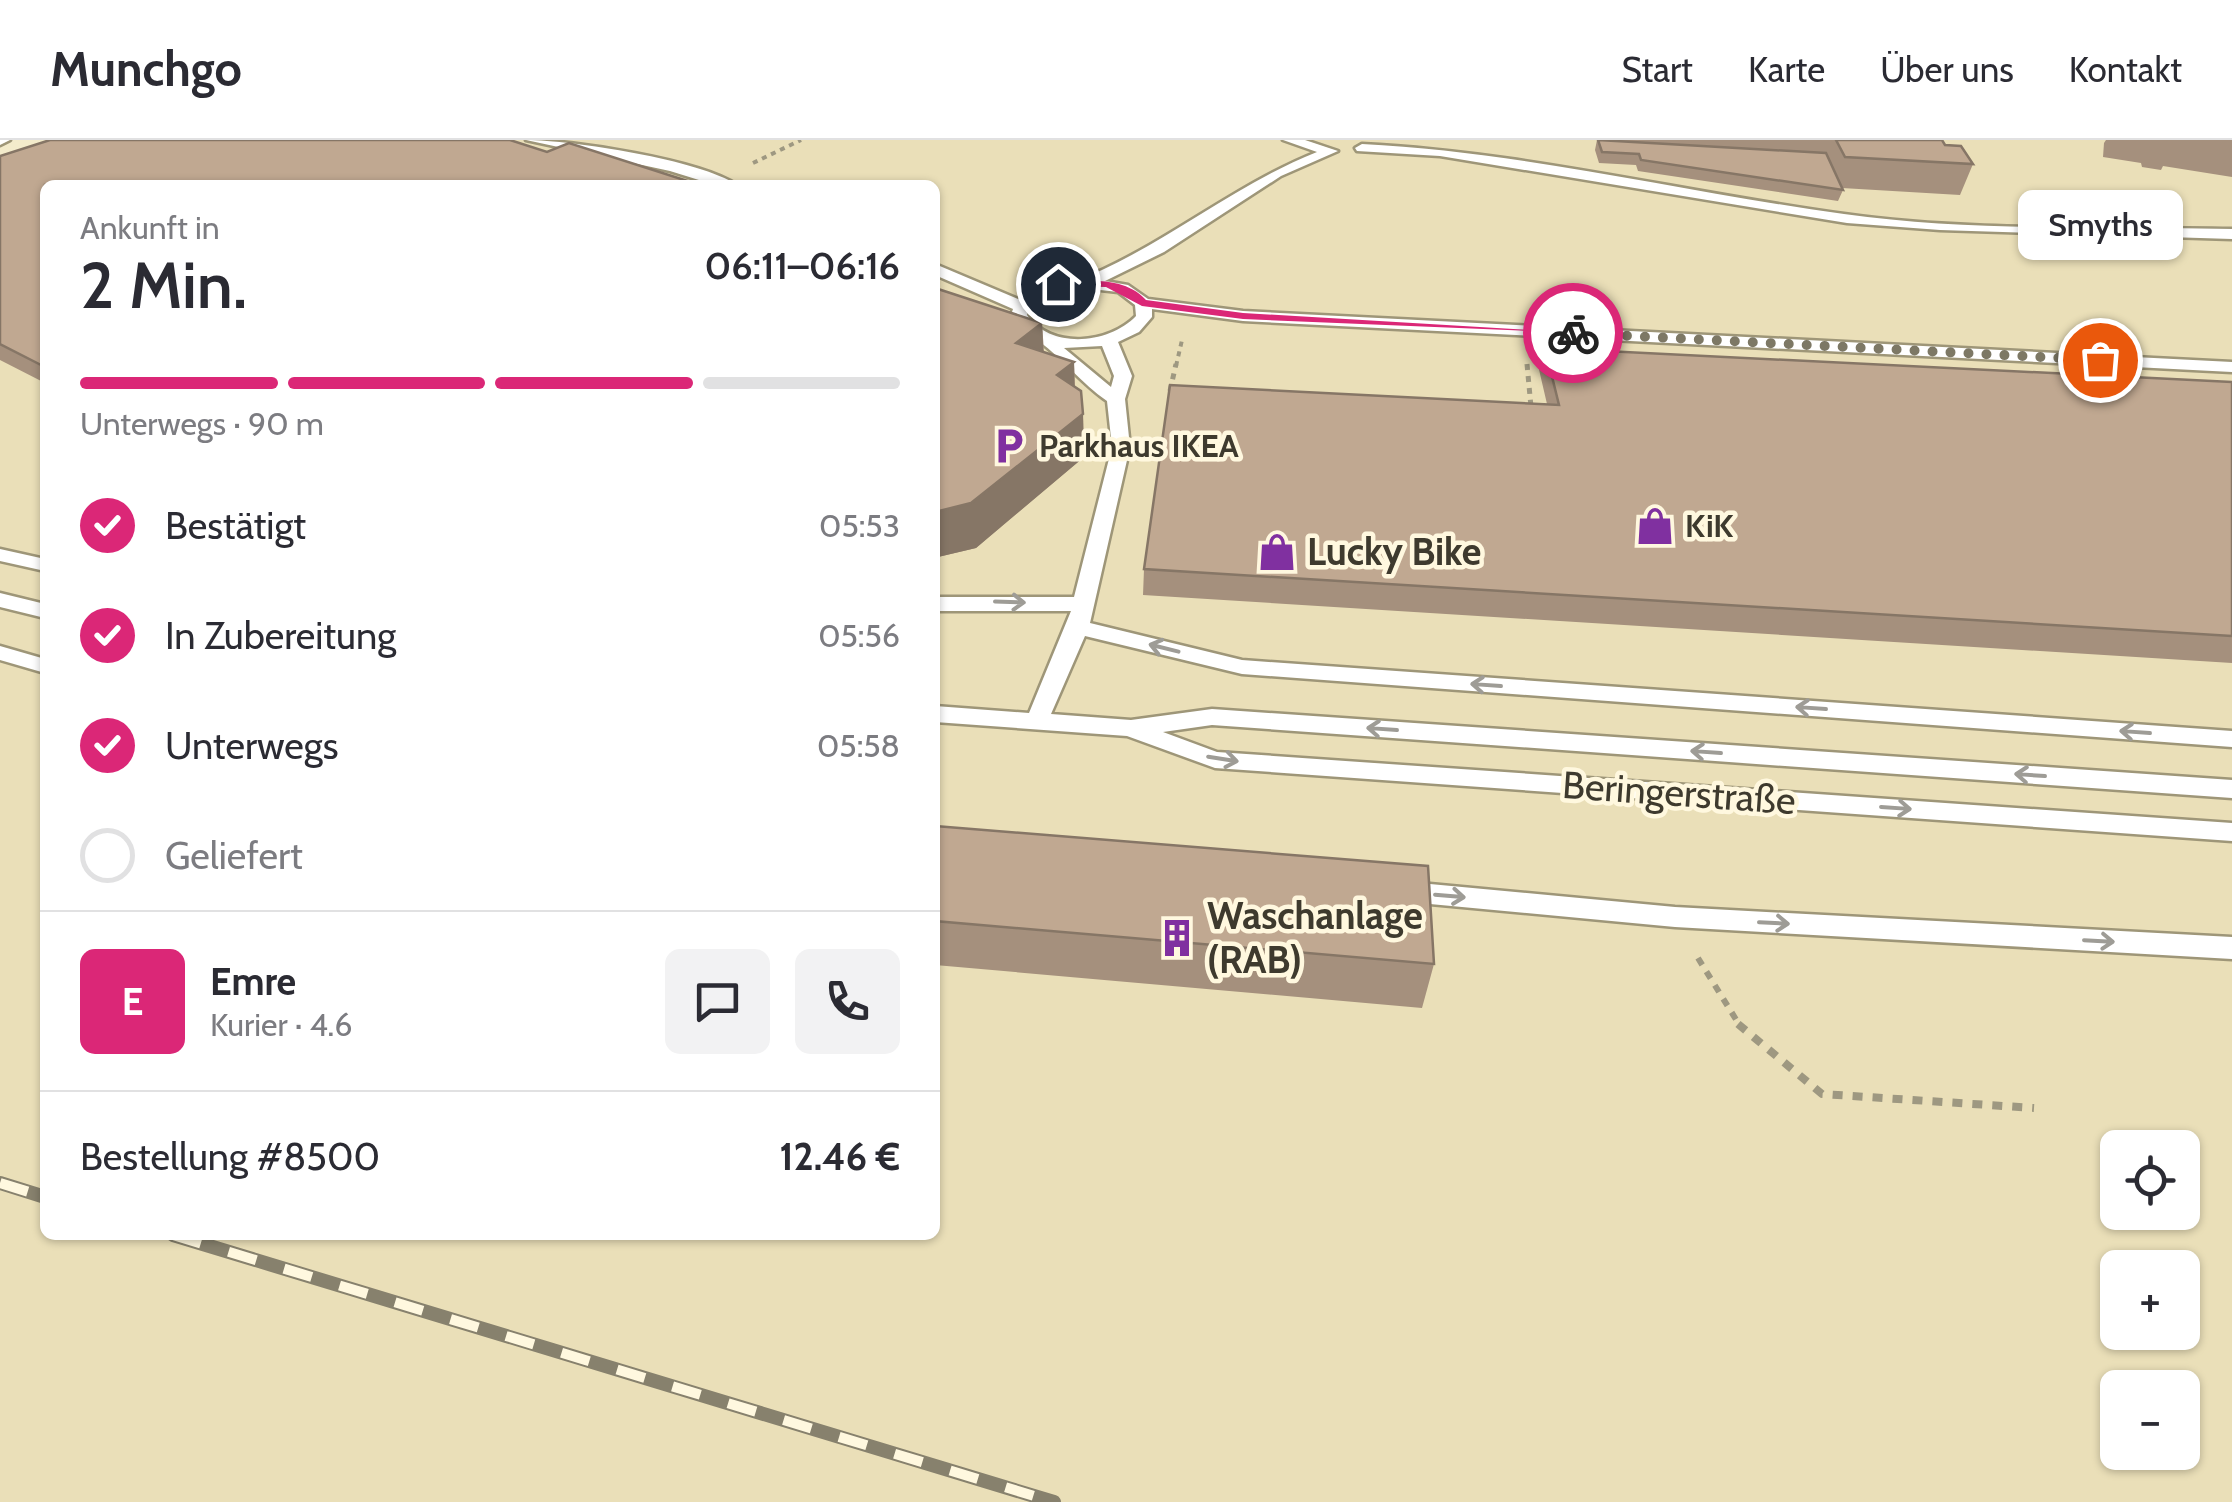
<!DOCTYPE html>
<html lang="de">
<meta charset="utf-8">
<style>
:root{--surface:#fff;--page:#f2f2f3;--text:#2b2b33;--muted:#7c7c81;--line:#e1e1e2;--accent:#db2777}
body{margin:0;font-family:Cabin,sans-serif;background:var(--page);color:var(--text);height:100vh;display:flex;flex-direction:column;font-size:38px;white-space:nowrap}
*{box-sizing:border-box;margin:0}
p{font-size:32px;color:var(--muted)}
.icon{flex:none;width:55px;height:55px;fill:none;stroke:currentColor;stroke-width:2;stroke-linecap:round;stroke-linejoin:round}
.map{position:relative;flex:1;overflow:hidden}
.side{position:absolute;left:40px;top:40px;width:900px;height:1060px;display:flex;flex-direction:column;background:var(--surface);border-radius:15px;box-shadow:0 2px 8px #0004}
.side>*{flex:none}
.tools{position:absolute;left:2100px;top:990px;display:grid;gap:20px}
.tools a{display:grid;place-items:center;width:100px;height:100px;border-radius:15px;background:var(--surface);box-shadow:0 2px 8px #0004;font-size:50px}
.pin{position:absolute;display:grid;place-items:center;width:85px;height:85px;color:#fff;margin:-42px;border:5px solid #fff;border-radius:50%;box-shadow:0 2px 10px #0007}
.courier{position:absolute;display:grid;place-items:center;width:100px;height:100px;margin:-50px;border:8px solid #db2777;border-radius:50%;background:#fff;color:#222;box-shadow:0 2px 12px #0007}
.bubble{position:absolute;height:70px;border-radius:15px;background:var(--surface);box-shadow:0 2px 8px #0004;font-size:32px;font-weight:600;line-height:70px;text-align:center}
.overview em{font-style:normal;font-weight:600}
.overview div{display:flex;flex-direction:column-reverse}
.overview{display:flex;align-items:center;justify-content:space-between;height:170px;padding:0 40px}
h1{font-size:65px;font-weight:600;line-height:75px}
.bar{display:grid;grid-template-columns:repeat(4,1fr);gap:15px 10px;align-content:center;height:120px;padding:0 40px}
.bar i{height:12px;border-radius:8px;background:var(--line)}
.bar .active{background:var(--accent)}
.bar p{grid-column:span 4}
.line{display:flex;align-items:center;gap:25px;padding:0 40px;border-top:2px solid var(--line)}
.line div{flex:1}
.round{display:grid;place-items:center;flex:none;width:105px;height:105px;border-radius:15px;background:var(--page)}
ol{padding:0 40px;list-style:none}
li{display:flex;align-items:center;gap:30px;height:110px}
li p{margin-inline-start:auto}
li .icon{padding:10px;border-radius:50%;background:var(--accent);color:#fff;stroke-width:4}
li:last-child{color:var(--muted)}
li i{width:55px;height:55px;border:5px solid var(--line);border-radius:50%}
header{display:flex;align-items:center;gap:60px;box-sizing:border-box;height:140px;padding:0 50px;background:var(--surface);border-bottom:2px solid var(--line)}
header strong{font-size:48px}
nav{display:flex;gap:55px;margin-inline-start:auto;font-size:35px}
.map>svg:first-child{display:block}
</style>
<header>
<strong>Munchgo</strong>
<nav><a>Start</a><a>Karte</a><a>Über uns</a><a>Kontakt</a></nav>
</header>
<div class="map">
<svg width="2232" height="1362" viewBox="0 0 2232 1362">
<rect width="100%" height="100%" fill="#f3ebcb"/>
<path fill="#eadfb8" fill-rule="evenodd" d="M56,0H2172L2232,10V1362H0V17ZM45,45H935V1095H45ZM2118,1008H2182V1072H2118ZM2118,1128H2182V1192H2118ZM2118,1248H2182V1312H2118Z"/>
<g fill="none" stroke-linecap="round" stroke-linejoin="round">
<g stroke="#9e9678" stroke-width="5">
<g id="service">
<polygon points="0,0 10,0 0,5"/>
<path d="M526,0C572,0 701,20 737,45H715L670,31Z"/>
<path d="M1283,0H1305L1338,11L1281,36L1164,112L1105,141L1128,145L1148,159L1243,171L2232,222V232L1243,181L1152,169V177L1139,192L1118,202L1132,236L1125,259L1130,307L1090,483L1242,520L2232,591V607L1242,534L1085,496L1051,574L1131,580L1212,569L2232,640V658L1212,585L1163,592L1217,612L2232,683V701L1215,628L1127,596L935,582V566L1029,573L1071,471H935V457H1074L1112,307L1107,261C1082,244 1061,217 1040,202C1027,193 1020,189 1011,175L1013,169L935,135V124L1018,159C1040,134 1075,143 1102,130C1177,95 1241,42 1317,12ZM1074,147L1118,152L1135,165L1136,176C1109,204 1051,210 1027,175C1033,153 1054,150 1074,147ZM1102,206L1114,236L1111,247L1064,208Z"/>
<path d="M1362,4C1524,12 1683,52 1844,74C1971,92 2104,86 2232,89V99L1940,90L1847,83L1440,16L1357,11L1355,8Z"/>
<polygon points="0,409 45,419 45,431 0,421"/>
<polygon points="0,453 45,464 45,478 0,467"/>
<polygon points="0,506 45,519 45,533 0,520"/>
<polygon points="1398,741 1675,767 2232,797 2232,819 1675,787 1398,761 1389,758 1385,751 1389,744"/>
</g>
</g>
<g stroke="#9e9881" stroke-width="4" stroke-dasharray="5 5" stroke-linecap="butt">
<polyline points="753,23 801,0"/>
<polyline points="1176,226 1182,200"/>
</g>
<g stroke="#9e9881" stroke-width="5" stroke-dasharray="6 6" stroke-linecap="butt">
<polyline points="1527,224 1531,267"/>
<polyline points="1170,251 1176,224"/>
</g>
<polyline stroke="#9e9881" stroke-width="6" stroke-dasharray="8 8" stroke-linecap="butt" points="1698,818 1740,886"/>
<polyline stroke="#9e9881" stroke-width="8" stroke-dasharray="10 10" stroke-linecap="butt" points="1738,884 1822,954 2034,968"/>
<use href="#service" fill="#fff" fill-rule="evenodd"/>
<g stroke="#87816d" stroke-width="14">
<g id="rail">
<polyline points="0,1043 45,1057"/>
<polyline points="173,1095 1054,1362"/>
</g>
</g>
<use href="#rail" stroke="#fff8df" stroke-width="10" stroke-dasharray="29" stroke-linecap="butt"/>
</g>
<g fill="#a5907d">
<polygon points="1597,0 1942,0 1945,5 1973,24 1960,55 1842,48 1843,50 1838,61 1638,31 1636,25 1599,23 1595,10"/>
<polygon points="2106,0 2232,0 2232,37 2163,26 2161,30 2142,27 2141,23 2103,17 2104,3"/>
<polygon points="547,12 700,45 45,45 45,243 0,220 0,16"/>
<polygon points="935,148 1042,183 1044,212 1074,222 1075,247 1083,274 1084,317 976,408 938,417 935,417"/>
<polygon points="1540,209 2232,242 2232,523 1143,455 1144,429 1547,264 1537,221"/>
<polygon points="935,686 1434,824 1422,868 935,825"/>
</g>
<g fill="#867666">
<polygon points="1042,183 1044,225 1016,203"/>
<polygon points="1074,222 1075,265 1057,235"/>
<polygon points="1083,274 1084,317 976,408 938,417 935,372"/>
</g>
<g fill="#c0a891" stroke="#867666" stroke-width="2.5">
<polygon points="50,0 510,0 547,12 569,3 700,45 45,45 45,227 0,204 0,16"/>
<polygon points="1598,0 1826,13 1843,50 1641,20 1639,14 1602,12"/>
<polygon points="1836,0 1942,0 1945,5 1961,6 1973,24 1845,17"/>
<polygon points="935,148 1042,183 1016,203 1074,222 1057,235 1081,251 1083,274 971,363 935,372"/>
<polygon points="1545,208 2232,242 2232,496 1144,429 1170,245 1559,265"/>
<polygon points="935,686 1428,726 1434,824 935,781"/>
</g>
<defs><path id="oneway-shaft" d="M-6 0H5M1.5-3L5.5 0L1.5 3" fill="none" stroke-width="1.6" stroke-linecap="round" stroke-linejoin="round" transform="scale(2.5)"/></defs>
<g stroke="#9e9c96">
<use href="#oneway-shaft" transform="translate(1010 462) rotate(2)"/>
<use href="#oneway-shaft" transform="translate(1164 508) rotate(-166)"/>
<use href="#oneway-shaft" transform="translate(1486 545) rotate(-176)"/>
<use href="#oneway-shaft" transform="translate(1811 568) rotate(-176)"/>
<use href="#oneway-shaft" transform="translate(1382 589) rotate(-176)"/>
<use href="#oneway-shaft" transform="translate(2135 592) rotate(-176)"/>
<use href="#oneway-shaft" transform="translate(1706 612) rotate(-176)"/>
<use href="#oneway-shaft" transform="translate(1223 619) rotate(9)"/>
<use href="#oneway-shaft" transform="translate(2030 635) rotate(-176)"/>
<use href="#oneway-shaft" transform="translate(1896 668) rotate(4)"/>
<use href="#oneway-shaft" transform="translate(1450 756) rotate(5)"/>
<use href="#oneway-shaft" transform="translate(1774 783) rotate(3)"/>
<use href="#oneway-shaft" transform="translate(2099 801) rotate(3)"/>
</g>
<path fill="#db2777" d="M1058,141C1087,141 1124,136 1146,160L1243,173L1579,193L1243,179L1142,166L1106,147L1054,146Z"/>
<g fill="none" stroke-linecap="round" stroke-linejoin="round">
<polyline stroke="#7d7865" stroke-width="10" stroke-dasharray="0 18" points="1573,193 2100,220"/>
</g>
<defs>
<g id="parking-bare" transform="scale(3)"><path d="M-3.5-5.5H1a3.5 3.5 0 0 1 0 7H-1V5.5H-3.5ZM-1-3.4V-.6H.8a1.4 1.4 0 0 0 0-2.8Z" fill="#8030a0" stroke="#fff8df" stroke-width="2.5" paint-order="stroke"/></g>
<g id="shop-bare" transform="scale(3)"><path d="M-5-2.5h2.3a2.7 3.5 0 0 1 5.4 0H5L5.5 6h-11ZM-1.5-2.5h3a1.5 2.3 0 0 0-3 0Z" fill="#8030a0" stroke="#fff8df" stroke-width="2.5" paint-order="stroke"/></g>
<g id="building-bare" transform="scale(3)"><path d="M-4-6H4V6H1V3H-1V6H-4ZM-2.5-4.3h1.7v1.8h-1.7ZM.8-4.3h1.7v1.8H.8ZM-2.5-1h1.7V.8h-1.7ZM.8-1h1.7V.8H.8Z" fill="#8030a0" stroke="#fff8df" stroke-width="2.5" paint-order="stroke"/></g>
</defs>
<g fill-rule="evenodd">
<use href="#parking-bare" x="1009" y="306"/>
<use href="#shop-bare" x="1655" y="386"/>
<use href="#shop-bare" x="1277" y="412"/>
<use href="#building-bare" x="1177" y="798"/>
</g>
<g text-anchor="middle" stroke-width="9" stroke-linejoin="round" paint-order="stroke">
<g font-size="32" font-weight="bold" fill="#3e3a2e" stroke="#fff8df" text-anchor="start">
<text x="1039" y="317">Parkhaus IKEA</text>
<text x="1685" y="397">KiK</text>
</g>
<g font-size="38" font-weight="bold" fill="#3e3a2e" stroke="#fff8df" text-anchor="start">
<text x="1307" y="425">Lucky Bike</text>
<text x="1207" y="789">Waschanlage<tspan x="1207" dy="44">(RAB)</tspan></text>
</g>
<g font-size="38" fill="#3e3a2e" stroke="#fff8df">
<text transform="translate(1679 653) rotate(4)" y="13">Beringerstraße</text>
</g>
</g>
</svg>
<div class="tools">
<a><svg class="icon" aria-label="locate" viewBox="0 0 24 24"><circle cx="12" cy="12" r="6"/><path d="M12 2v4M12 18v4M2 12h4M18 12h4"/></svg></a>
<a>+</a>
<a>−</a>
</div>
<div class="pin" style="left:2100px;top:220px;background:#ea580c"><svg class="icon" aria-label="bag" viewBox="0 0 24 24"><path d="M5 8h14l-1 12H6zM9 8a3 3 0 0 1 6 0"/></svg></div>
<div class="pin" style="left:1058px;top:144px;background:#1f2937"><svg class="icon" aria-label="home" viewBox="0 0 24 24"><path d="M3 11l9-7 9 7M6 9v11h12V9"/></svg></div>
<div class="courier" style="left:1573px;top:193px"><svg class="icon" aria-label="bike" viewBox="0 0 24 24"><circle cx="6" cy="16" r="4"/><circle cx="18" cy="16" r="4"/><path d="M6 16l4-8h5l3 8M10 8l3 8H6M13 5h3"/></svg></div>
<div class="bubble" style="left:2018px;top:50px;width:165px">Smyths</div>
<section class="side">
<div class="overview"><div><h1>2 Min.</h1><p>Ankunft in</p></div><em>06:11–06:16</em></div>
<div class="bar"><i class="active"></i><i class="active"></i><i class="active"></i><i></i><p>Unterwegs · 90 m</p></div>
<ol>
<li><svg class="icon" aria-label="check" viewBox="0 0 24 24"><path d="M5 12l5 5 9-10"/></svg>Bestätigt<p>05:53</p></li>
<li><svg class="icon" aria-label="check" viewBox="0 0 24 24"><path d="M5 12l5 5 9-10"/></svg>In Zubereitung<p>05:56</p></li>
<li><svg class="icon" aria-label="check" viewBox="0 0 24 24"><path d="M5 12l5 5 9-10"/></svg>Unterwegs<p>05:58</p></li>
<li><i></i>Geliefert</li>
</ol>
<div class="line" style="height:180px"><b class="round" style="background:var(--accent);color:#fff">E</b><div><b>Emre</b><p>Kurier · 4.6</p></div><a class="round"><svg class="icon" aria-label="chat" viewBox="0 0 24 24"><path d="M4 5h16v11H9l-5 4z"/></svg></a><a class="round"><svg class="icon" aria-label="phone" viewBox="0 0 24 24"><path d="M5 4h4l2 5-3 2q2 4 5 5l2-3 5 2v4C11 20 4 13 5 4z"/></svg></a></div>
<div class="line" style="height:130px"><div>Bestellung #8500</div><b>12.46 €</b></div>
</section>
</div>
